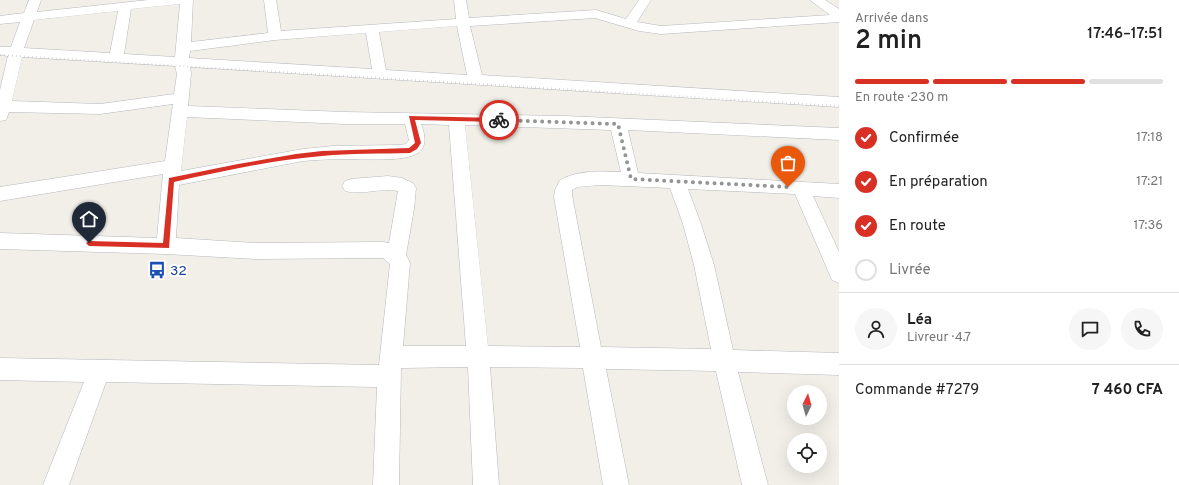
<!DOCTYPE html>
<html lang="fr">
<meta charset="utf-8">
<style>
:root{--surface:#fff;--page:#f6f6f6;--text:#222;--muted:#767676;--line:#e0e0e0;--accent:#d93025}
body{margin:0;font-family:Overpass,sans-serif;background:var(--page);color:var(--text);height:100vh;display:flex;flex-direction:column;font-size:15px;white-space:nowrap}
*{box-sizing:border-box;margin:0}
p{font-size:13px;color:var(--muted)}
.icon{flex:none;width:22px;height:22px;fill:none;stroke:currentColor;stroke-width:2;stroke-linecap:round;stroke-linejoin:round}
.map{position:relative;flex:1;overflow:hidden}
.sheet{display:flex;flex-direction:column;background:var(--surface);width:340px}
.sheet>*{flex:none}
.needle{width:26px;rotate:5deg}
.fabs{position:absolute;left:787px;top:385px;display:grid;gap:8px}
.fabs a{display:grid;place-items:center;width:40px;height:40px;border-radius:50%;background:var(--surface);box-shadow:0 4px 16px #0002;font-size:20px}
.pin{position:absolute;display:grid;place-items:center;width:34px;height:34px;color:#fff;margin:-41px -17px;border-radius:50% 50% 50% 0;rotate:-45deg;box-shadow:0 0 4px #0007}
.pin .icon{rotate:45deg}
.courier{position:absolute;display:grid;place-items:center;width:40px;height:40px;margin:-20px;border:3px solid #d93025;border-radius:50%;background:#fff;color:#222;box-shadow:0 1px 5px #0007}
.overview em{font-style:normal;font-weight:600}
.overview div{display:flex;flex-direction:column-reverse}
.overview{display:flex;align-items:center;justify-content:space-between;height:68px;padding:0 16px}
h1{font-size:26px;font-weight:600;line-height:30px}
.bar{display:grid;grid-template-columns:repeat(4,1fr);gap:6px 4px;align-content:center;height:48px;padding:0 16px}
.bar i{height:5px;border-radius:3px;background:var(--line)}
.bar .on{background:var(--accent)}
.bar p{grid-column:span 4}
.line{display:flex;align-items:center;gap:10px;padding:0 16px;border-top:1px solid var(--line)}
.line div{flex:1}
.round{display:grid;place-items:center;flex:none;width:42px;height:42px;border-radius:21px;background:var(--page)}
ol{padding:0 16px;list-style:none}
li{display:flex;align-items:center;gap:12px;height:44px}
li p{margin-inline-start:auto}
li .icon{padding:4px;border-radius:50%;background:var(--accent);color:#fff;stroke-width:4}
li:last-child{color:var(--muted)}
li i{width:22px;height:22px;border:2px solid var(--line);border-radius:50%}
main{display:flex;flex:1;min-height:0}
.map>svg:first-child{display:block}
</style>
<main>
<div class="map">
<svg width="839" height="485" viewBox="0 0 839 485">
<rect width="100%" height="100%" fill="#f1efe8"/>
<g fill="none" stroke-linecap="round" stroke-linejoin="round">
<g stroke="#b5b8bc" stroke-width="1">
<path id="minor" d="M29,0H41L37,12L148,0H193L191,42L268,33L264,0H276L281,31L456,19L454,0H466L469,18L596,10L626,19L639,0H651L637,22L661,26L830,15L810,0H825L839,9V22L661,34L639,31L595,18L470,26L482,75L839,97V107L190,67L191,74L188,106L345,112L565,116L839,128V140L628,130L638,173L839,184V198L813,196L839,252V283L832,280L795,194L688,189L701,224L714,265L733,350L839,353V375L738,372L768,485H742L716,371L606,369L629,485H603L583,368L490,367L499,485H473L468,367L401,368L399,485H373L377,387L106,382L69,485H43L84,382L0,380V358L379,365L390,264L383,258L255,259L166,254L0,249V233L157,238L163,174L0,201V187L165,161L173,104L100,114L9,112L6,120L0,121V90L8,56L0,55V47H11L20,22L0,24V16L24,13ZM180,4L175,57L124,54L131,9ZM118,11L110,53L24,48L34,20ZM457,26L467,75L386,70L379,32ZM366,33L372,69L189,58L190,51L275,40ZM22,57L175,66L177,74L174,94L100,104L12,101ZM187,117L345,124H405L409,140L406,144L399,145L333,146L303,149L181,171ZM421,124L449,125L466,346H403L410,263L406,255L414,209L416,188L413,183L402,178L388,176L351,179L345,181L342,186L345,191C362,196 380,187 398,191L389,243L383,242L255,243L176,238L179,185L303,161C316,160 329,159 343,159C361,159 402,162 416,154C428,148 425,134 421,124ZM465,125L611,130L621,172C601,171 578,170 560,180L555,190L554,197L580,347L488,346ZM600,185L670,188L683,224L694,265L711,349L601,347L572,195V190L578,187Z"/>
</g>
<use href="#minor" fill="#fff" fill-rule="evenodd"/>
<polyline stroke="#b6b7b8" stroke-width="2" stroke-dasharray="0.5 3.5" stroke-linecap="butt" points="0,55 839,106"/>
</g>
<path fill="#d93025" d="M409,116L499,118L502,120L499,122L415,120L421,143L417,149L410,153C381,154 351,153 322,156C272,160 223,171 174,182L169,248L89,246L86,243L89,241L163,243L169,178L238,164L296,154L322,151L409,148L415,143Z"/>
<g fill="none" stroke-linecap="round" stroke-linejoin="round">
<polyline stroke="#929495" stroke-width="4" stroke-dasharray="0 7.2" points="499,120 618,124 631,179 788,187"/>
</g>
<defs>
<g id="bus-bare" transform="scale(1.38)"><path d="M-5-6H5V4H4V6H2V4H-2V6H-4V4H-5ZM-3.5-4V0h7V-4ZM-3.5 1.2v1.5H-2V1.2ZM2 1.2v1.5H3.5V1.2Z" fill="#1a4fb4" stroke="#fff" stroke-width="2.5" paint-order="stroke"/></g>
</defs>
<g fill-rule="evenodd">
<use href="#bus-bare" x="157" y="270"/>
</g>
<g text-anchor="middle" stroke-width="4" stroke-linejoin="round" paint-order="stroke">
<g font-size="14" fill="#164399" stroke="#fff" text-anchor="start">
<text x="170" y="275">32</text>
</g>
</g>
</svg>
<div class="fabs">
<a><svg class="needle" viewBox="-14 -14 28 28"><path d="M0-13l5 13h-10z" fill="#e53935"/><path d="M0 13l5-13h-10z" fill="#767676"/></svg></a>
<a><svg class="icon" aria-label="locate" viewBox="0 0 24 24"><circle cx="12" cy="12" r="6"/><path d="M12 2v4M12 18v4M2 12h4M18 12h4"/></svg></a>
</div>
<div class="pin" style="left:788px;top:187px;background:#ea580c"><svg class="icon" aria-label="bag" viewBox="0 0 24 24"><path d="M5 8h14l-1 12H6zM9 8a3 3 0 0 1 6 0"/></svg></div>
<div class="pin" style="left:89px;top:243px;background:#1f2937"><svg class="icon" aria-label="home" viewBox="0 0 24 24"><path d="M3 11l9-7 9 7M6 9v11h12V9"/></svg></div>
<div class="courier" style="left:499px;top:120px"><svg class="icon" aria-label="bike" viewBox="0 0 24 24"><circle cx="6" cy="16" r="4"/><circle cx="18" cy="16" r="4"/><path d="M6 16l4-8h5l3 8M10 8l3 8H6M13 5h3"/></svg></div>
</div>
<section class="sheet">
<div class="overview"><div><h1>2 min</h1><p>Arrivée dans</p></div><em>17:46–17:51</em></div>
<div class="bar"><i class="on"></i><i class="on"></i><i class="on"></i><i></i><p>En route · 230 m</p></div>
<ol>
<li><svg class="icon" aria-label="check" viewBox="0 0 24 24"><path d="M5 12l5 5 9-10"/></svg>Confirmée<p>17:18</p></li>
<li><svg class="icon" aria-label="check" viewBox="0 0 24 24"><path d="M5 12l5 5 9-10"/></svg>En préparation<p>17:21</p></li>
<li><svg class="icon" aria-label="check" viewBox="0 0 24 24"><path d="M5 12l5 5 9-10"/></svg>En route<p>17:36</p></li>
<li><i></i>Livrée</li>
</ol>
<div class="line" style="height:72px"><a class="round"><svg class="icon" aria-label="person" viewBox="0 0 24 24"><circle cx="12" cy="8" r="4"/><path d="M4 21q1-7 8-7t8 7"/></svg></a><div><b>Léa</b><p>Livreur · 4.7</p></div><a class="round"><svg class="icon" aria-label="chat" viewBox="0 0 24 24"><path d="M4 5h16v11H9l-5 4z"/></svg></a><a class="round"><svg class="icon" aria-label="phone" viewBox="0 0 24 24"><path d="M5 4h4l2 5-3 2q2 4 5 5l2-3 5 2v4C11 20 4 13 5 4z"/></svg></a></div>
<div class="line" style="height:52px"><div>Commande #7279</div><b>7 460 CFA</b></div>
</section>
</main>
